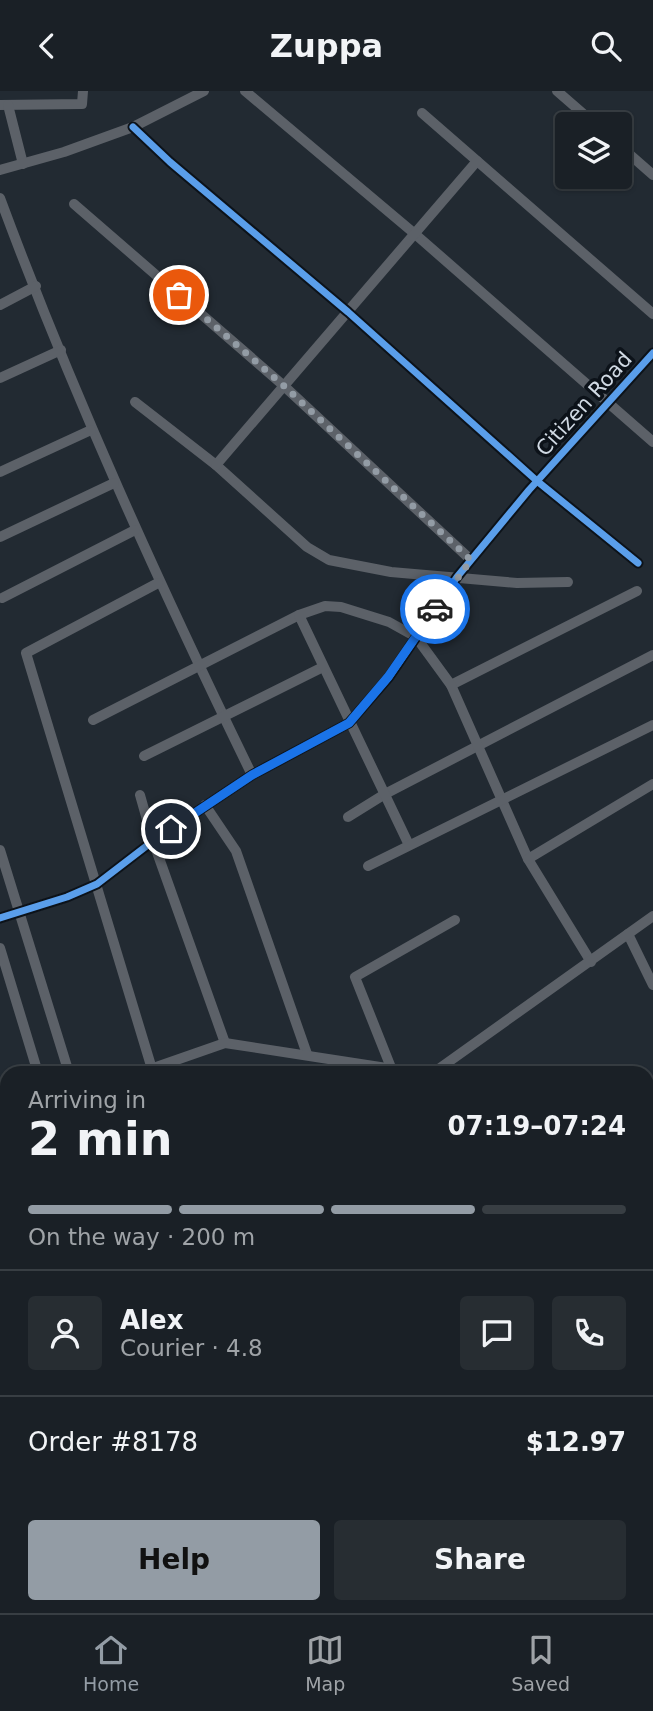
<!DOCTYPE html>
<meta charset="utf-8">
<style>
:root{--surface:#1a2026;--page:#272d32;--text:#f1f3f6;--muted:#9fa3a7;--line:#383e43;--accent:#939ca5}
body{margin:0;font-family:"DejaVu Sans",sans-serif;background:var(--page);color:var(--text);height:100vh;display:flex;flex-direction:column;font-size:26px;white-space:nowrap}
*{box-sizing:border-box;margin:0}
p{font-size:23px;color:var(--muted)}
.icon{flex:none;width:38px;height:38px;fill:none;stroke:currentColor;stroke-width:2;stroke-linecap:round;stroke-linejoin:round}
.map{position:relative;flex:1;overflow:hidden}
.side{position:absolute;left:0px;top:975px;width:654px;height:548px;display:flex;flex-direction:column;background:var(--surface);border-radius:21px 21px 0 0;box-shadow:0 2px 5px #0004,0 0 0 2px var(--line)}
.side>*{flex:none}
.tools{position:absolute;left:555px;top:21px;display:grid;gap:14px}
.tools a{display:grid;place-items:center;width:77px;height:77px;border-radius:7px;background:var(--surface);box-shadow:0 2px 5px #0004,0 0 0 2px var(--line);font-size:35px}
.pin{position:absolute;display:grid;place-items:center;width:60px;height:60px;color:#fff;margin:-30px;border:4px solid #fff;border-radius:50%;box-shadow:0 2px 7px #0007}
.courier{position:absolute;display:grid;place-items:center;width:70px;height:70px;margin:-35px;border:5px solid #1a73e8;border-radius:50%;background:#fff;color:#222;box-shadow:0 2px 9px #0007}
.headline em{font-style:normal;font-weight:700}
.headline div{display:flex;flex-direction:column-reverse}
.headline{display:flex;align-items:center;justify-content:space-between;height:119px;padding:0 28px}
h1{font-size:46px;font-weight:700;line-height:52px}
.bar{display:grid;grid-template-columns:repeat(4,1fr);gap:10px 7px;align-content:center;height:84px;padding:0 28px}
.bar i{height:9px;border-radius:5px;background:var(--line)}
.bar .selected{background:var(--accent)}
.bar p{grid-column:span 4}
.line{display:flex;align-items:center;gap:18px;padding:0 28px;border-top:2px solid var(--line)}
.line div{flex:1}
.round{display:grid;place-items:center;flex:none;width:74px;height:74px;border-radius:7px;background:var(--page)}
.primary-button{display:flex;gap:14px;margin-top:auto;padding:14px 28px}
.primary-button a{flex:1;height:80px;border-radius:7px;background:var(--accent);color:#111;font-size:28px;font-weight:700;line-height:80px;text-align:center}
.primary-button a+a{background:var(--page);color:var(--text)}
header{display:flex;justify-content:space-between;align-items:center;height:91px;padding:0 28px;background:var(--surface);font-size:32px;font-weight:700}
.tab-bar{display:flex;justify-content:space-around;align-items:center;height:98px;border-top:2px solid var(--line);background:var(--surface);font-size:19px;color:var(--muted)}
.tab-bar a{display:grid;justify-items:center;gap:4px}
.tab-bar .selected{color:var(--accent)}
.map>svg:first-child{display:block}
</style>
<header><svg class="icon" aria-label="back" viewBox="0 0 24 24"><path d="M15 5l-7 7 7 7"/></svg>Zuppa<svg class="icon" aria-label="search" viewBox="0 0 24 24"><circle cx="10" cy="10" r="6"/><path d="M15 15l6 6"/></svg></header>
<div class="map">
<svg width="653" height="1522" viewBox="0 0 653 1522">
<rect width="100%" height="100%" fill="#222a32"/>
<rect fill="#2d3d32" x="0" y="1322" width="7" height="97"/>
<g fill="none" stroke-linecap="round" stroke-linejoin="round">
<g stroke="#5c6168" stroke-width="10">
<polyline points="245,0 415,143 653,351"/>
<polyline points="557,0 595,33"/>
<polyline points="0,14 82,13 83,0"/>
<polyline points="8,14 23,73"/>
<polyline points="422,22 653,223"/>
<polyline points="133,36 170,71 348,221 537,390 638,472"/>
<polyline points="620,55 653,84"/>
<polyline points="0,79 64,61 133,36 204,0"/>
<path d="M0,107C73,304 160,495 252,684"/>
<polyline points="74,113 284,295 471,469"/>
<polyline points="0,214 36,195"/>
<polyline points="0,287 61,259"/>
<polyline points="135,311 216,374 307,456 329,469 391,481 517,492 568,491"/>
<polyline points="216,374 477,70"/>
<polyline points="0,381 91,339"/>
<polyline points="0,446 114,392"/>
<polyline points="2,507 135,439"/>
<polyline points="451,594 637,500"/>
<polyline points="93,629 299,524"/>
<polyline points="144,665 323,576"/>
<polyline points="140,704 153,750 225,952"/>
<polyline points="205,714 236,760 307,963"/>
<polyline points="348,726 385,703 653,564"/>
<polyline points="409,754 299,524 325,515 341,516 389,531 416,546 451,594 528,768 591,871"/>
<polyline points="0,759 69,982"/>
<polyline points="528,768 653,693"/>
<polyline points="368,775 653,634"/>
<polyline points="0,827 67,806 97,793 153,750 252,684 349,632 389,586 457,486 529,399 653,262"/>
<polyline points="628,843 653,894"/>
<polyline points="0,857 38,982"/>
<polyline points="152,978 26,562 158,492"/>
<polyline points="392,979 355,886 455,829"/>
<polyline points="139,982 225,952 419,982"/>
<polyline points="433,982 653,825"/>
<polyline points="648,996 653,996"/>
<polyline points="0,1061 7,1058"/>
<polyline points="0,1107 7,1132"/>
<polyline points="0,1202 7,1205"/>
<polyline points="648,1236 653,1221"/>
<polyline points="0,1240 7,1226"/>
<polyline points="648,1397 653,1399"/>
<polyline points="0,1419 7,1419"/>
<polyline points="648,1484 653,1468"/>
<polyline points="182,1516 183,1522"/>
<polyline points="210,1516 211,1522"/>
<polyline points="285,1516 303,1522"/>
<polyline points="543,1522 546,1516"/>
<polyline points="634,1522 636,1516"/>
</g>
<g stroke="#0c1219" stroke-width="11">
<g id="cycleway">
<polyline points="133,36 170,71 348,221 537,390 638,472"/>
<polyline points="0,827 67,806 97,793 153,750 252,684 349,632 389,586 457,486 529,399 653,262"/>
</g>
</g>
<use href="#cycleway" stroke="#5a9eea" stroke-width="7"/>
</g>
<g fill="none" stroke-linecap="round" stroke-linejoin="round">
<polyline stroke="#939ca5" stroke-width="7" stroke-dasharray="0 12.6" points="179,204 284,295 471,469 435,518"/>
<polyline stroke="#1a73e8" stroke-width="9" points="171,738 252,684 349,632 388,586 435,518"/>
</g>
<g text-anchor="middle" stroke-width="7" stroke-linejoin="round" paint-order="stroke">
<g font-size="21" fill="#d0d9e3" stroke="#0c1219">
<text transform="translate(584 313) rotate(-48)" y="7">Citizen Road</text>
</g>
</g>
</svg>
<div class="tools">
<a><svg class="icon" aria-label="layers" viewBox="0 0 24 24"><path d="M12 4l9 5-9 5-9-5zM3 14l9 5 9-5"/></svg></a>
</div>
<div class="pin" style="left:179px;top:204px;background:#ea580c"><svg class="icon" aria-label="bag" viewBox="0 0 24 24"><path d="M5 8h14l-1 12H6zM9 8a3 3 0 0 1 6 0"/></svg></div>
<div class="pin" style="left:171px;top:738px;background:#1f2937"><svg class="icon" aria-label="home" viewBox="0 0 24 24"><path d="M3 11l9-7 9 7M6 9v11h12V9"/></svg></div>
<div class="courier" style="left:435px;top:518px"><svg class="icon" aria-label="car" viewBox="0 0 24 24"><path d="M5 17H2v-5l4-1 3-4h7l3 4 3 1v5h-3M9 17h6M6 11h13"/><circle cx="7" cy="17" r="2"/><circle cx="17" cy="17" r="2"/></svg></div>
<section class="side">
<div class="headline"><div><h1>2 min</h1><p>Arriving in</p></div><em>07:19–07:24</em></div>
<div class="bar"><i class="selected"></i><i class="selected"></i><i class="selected"></i><i></i><p>On the way · 200 m</p></div>
<div class="line" style="height:126px"><a class="round"><svg class="icon" aria-label="person" viewBox="0 0 24 24"><circle cx="12" cy="8" r="4"/><path d="M4 21q1-7 8-7t8 7"/></svg></a><div><b>Alex</b><p>Courier · 4.8</p></div><a class="round"><svg class="icon" aria-label="chat" viewBox="0 0 24 24"><path d="M4 5h16v11H9l-5 4z"/></svg></a><a class="round"><svg class="icon" aria-label="phone" viewBox="0 0 24 24"><path d="M5 4h4l2 5-3 2q2 4 5 5l2-3 5 2v4C11 20 4 13 5 4z"/></svg></a></div>
<div class="line" style="height:91px"><div>Order #8178</div><b>$12.97</b></div>
<div class="primary-button"><a>Help</a><a>Share</a></div>
</section>
</div>
<nav class="tab-bar">
<a class="selected"><svg class="icon" aria-label="home" viewBox="0 0 24 24"><path d="M3 11l9-7 9 7M6 9v11h12V9"/></svg>Home</a>
<a><svg class="icon" aria-label="map" viewBox="0 0 24 24"><path d="M3 6l6-2 6 2 6-2v14l-6 2-6-2-6 2zM9 4v14M15 6v14"/></svg>Map</a>
<a><svg class="icon" aria-label="saved" viewBox="0 0 24 24"><path d="M7 4h10v16l-5-4-5 4z"/></svg>Saved</a>
</nav>
